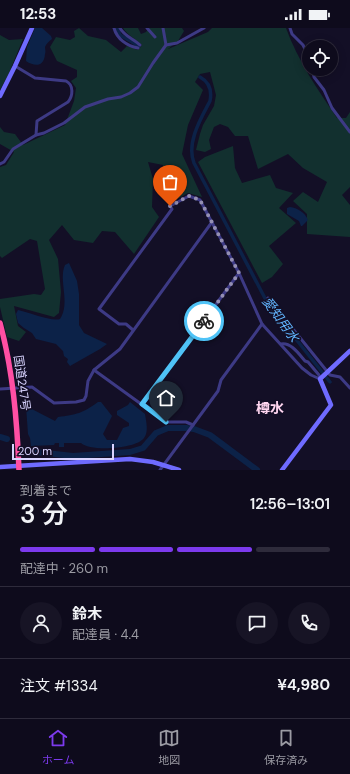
<!DOCTYPE html>
<html lang="ja">
<meta charset="utf-8">
<style>
:root{--surface:#0e0b1c;--page:#171425;--text:#f1f3f6;--muted:#9b9ba3;--line:#2e2b3b;--accent:#7c3aed}
body{margin:0;font-family:"DM Sans","Noto Sans JP",sans-serif;background:var(--page);color:var(--text);height:100vh;display:flex;flex-direction:column;font-size:15px;white-space:nowrap}
*{box-sizing:border-box;margin:0}
p{font-size:13px;color:var(--muted)}
.icon{flex:none;width:22px;height:22px;fill:none;stroke:currentColor;stroke-width:2;stroke-linecap:round;stroke-linejoin:round}
.map{position:relative;height:442px;overflow:hidden}
.side{display:flex;flex-direction:column;background:var(--surface);flex:1}
.side>*{flex:none}
.tools{position:absolute;left:302px;top:12px;display:grid;gap:8px}
.tools a{display:grid;place-items:center;width:36px;height:36px;border-radius:50%;background:var(--surface);box-shadow:0 2px 10px #0003,0 0 0 1px var(--line);font-size:20px}
.scale{position:absolute;left:12px;bottom:10px;width:102px;box-sizing:border-box;padding-left:4px;border:2px solid #d9d4ff;border-top:0;font-size:11px;line-height:14px;white-space:nowrap;color:#d9d4ff;-webkit-text-stroke:3px #130f26;paint-order:stroke}
.pin{position:absolute;display:grid;place-items:center;width:34px;height:34px;color:#fff;margin:-41px -17px;border-radius:50% 50% 50% 0;rotate:-45deg;box-shadow:0 0 4px #0007}
.pin .icon{rotate:45deg}
.courier{position:absolute;display:grid;place-items:center;width:40px;height:40px;margin:-20px;border:3px solid #4fc3f7;border-radius:50%;background:#fff;color:#222;box-shadow:0 1px 5px #0007}
.overview em{font-style:normal;font-weight:600}
.overview div{display:flex;flex-direction:column-reverse}
.overview{display:flex;align-items:center;justify-content:space-between;height:68px;padding:0 20px}
h1{font-size:26px;font-weight:600;line-height:30px}
.bar{display:grid;grid-template-columns:repeat(4,1fr);gap:6px 4px;align-content:center;height:48px;padding:0 20px}
.bar i{height:5px;border-radius:3px;background:var(--line)}
.bar .current{background:var(--accent)}
.bar p{grid-column:span 4}
.line{display:flex;align-items:center;gap:10px;padding:0 20px;border-top:1px solid var(--line)}
.line div{flex:1}
.round{display:grid;place-items:center;flex:none;width:42px;height:42px;border-radius:21px;background:var(--page)}
.status{display:flex;justify-content:space-between;align-items:center;height:28px;padding:0 20px;background:var(--surface);direction:ltr}
.status svg{height:11px;fill:currentColor}
.tab-bar{display:flex;justify-content:space-around;align-items:center;height:56px;border-top:1px solid var(--line);background:var(--surface);font-size:11px;color:var(--muted)}
.tab-bar a{display:grid;justify-items:center;gap:2px}
.tab-bar .current{color:var(--accent)}
.map>svg:first-child{display:block}
</style>
<div class="status"><b>12:53</b><svg viewBox="0 0 49 12"><path d="M0 12V9h3v3zM5 12V6h3v6zM10 12V3h3v9zM15 12V0h3v12zM26 1h20v11H26zM47 4h2v5h-2z"/></svg></div>
<div class="map">
<svg width="350" height="442" viewBox="0 0 350 442">
<rect width="100%" height="100%" fill="#130f26"/>
<g fill="#12302f">
<path d="M79,0L88,8L106,12L121,24L127,18L138,22L142,17C136,11 127,7 123,0H138L141,6L146,4L149,0H182L184,3L178,13L168,21L208,4L212,0H286C298,33 318,62 337,90H346L350,84V159L342,167L350,177V209L307,206V186L293,173L303,164L318,174L327,154L303,140L288,126L258,141L248,108H235L228,99L220,96L214,99L209,112L211,121L205,124L196,122L200,106L203,97L214,78L216,67L210,44L200,46L195,54L203,62L188,97L182,126L202,169L188,165L168,176L163,170V137L148,134L153,151L152,179L159,189L134,226L115,204L102,203L93,215L74,212L62,197L49,212L58,231L61,264L59,285L54,289L14,278L18,298L26,304L19,313L7,309L0,279V271L34,266L41,267L45,261L37,213L30,211L2,230L0,228V139L6,137L14,124L0,116V99L4,104L15,106L23,117L65,97L74,73L76,60L71,53L77,49V42L57,33L50,19L56,9L70,12L75,9L74,3Z"/>
<polygon points="0,7 9,12 23,11 9,45 0,62"/>
<polygon points="233,118 235,140 242,155 270,147 276,160 293,165 279,180 296,195 269,218 283,236 272,249 262,255 198,134 205,129"/>
</g>
<g fill="#0c2248">
<path d="M35,0H42L51,8L52,11C49,13 46,16 45,19C45,21 46,24 45,26C44,39 35,39 26,33L27,19Z"/>
<path d="M290,179C297,180 305,184 308,192L302,198H301L299,193L287,186V180Z"/>
<path d="M69,235L77,253L79,266V297L84,305L107,316L100,321L70,338L67,334L68,331L64,328L63,323L56,316L36,311L32,305L24,300L18,295L16,286L18,282C28,284 52,294 60,291C71,275 58,252 65,237Z"/>
<path d="M98,374H101L112,388L103,406L107,412H117L123,400L129,398V395L117,387V383L128,377L130,374L145,386C146,393 149,404 144,410C136,421 90,424 81,415H64V419H59V415H55L54,417L31,418L30,410L28,406L26,378L55,393L58,389C76,387 83,385 98,374Z"/>
</g>
<g fill="none" stroke-linecap="round" stroke-linejoin="round">
<g stroke="#0c2248" stroke-width="3.5">
<polyline points="117,0 120,7 139,18"/>
<path d="M200,49C209,54 212,63 210,73C201,90 186,115 194,135L268,276L330,354"/>
</g>
<g stroke="#0c2248" stroke-width="6">
<polyline points="0,409 7,411"/>
<polyline points="37,424 73,428 130,424 143,420 156,405 168,400 186,400 194,401 210,407 257,442"/>
</g>
<g stroke="#3d3a85" stroke-width="3">
<path d="M114,0C117,11 127,18 138,20"/>
<path d="M120,0C124,8 134,11 140,17"/>
<polyline points="147,0 155,9"/>
<polyline points="163,0 166,17"/>
<polyline points="290,0 292,6 303,17 309,29"/>
<path d="M15,38L35,50L66,53C74,57 73,68 68,74L37,93L36,107"/>
<polyline points="312,41 314,49 324,62 332,80 350,104"/>
<polyline points="0,136 4,134 13,121 36,107 44,105 64,95 85,79 108,71 121,69 130,65 138,59 153,35 166,17 177,15 204,0"/>
<polyline points="268,270 330,347 340,349 350,360"/>
<polyline points="133,302 126,296 119,296 99,281 172,181 170,178 189,168 200,172 239,245 262,296 302,340 311,347 320,351"/>
<path d="M281,316C291,314 299,326 305,333L308,334L319,347L320,351"/>
<polyline points="94,342 166,394 186,394 193,397"/>
<polyline points="0,361 32,359 54,375 76,374 84,372 86,368 88,353 94,342 120,321 212,194"/>
<polyline points="142,377 239,245"/>
<polyline points="160,442 218,363 221,352 262,296"/>
</g>
<g stroke="#6f6bff" stroke-width="4.5">
<polyline points="0,68 15,38 32,0"/>
<polyline points="0,439 130,431 153,434 179,442"/>
<polyline points="282,442 331,377 320,351 350,323"/>
</g>
<path stroke="#ff4fa3" stroke-width="5.5" d="M0,295C13,343 17,392 19,442"/>
</g>
<g fill="none" stroke-linecap="round" stroke-linejoin="round">
<polyline stroke="#948fb3" stroke-width="4" stroke-dasharray="0 7.2" points="170,178 189,168 200,172 239,245 204,293"/>
<polyline stroke="#4fc3f7" stroke-width="5" points="166,394 142,376 204,293"/>
</g>
<g text-anchor="middle" stroke-width="3.5" stroke-linejoin="round" paint-order="stroke">
<g font-size="12" fill="#d9d4ff" stroke="#130f26">
<text transform="translate(22 355) rotate(82)" y="4">国道247号</text>
</g>
<g font-size="13" font-style="italic" fill="#62b6ff" stroke="#130f26">
<text transform="translate(281 291) rotate(54)" y="5">愛知用水</text>
</g>
<g font-size="14" font-weight="bold" fill="#ffd6f0" stroke="#130f26">
<text x="270" y="385">樽水</text>
</g>
</g>
</svg>
<div class="tools">
<a><svg class="icon" aria-label="locate" viewBox="0 0 24 24"><circle cx="12" cy="12" r="6"/><path d="M12 2v4M12 18v4M2 12h4M18 12h4"/></svg></a>
</div>
<div class="scale">200 m</div>
<div class="pin" style="left:170px;top:178px;background:#ea580c"><svg class="icon" aria-label="bag" viewBox="0 0 24 24"><path d="M5 8h14l-1 12H6zM9 8a3 3 0 0 1 6 0"/></svg></div>
<div class="pin" style="left:166px;top:394px;background:#1f2937"><svg class="icon" aria-label="home" viewBox="0 0 24 24"><path d="M3 11l9-7 9 7M6 9v11h12V9"/></svg></div>
<div class="courier" style="left:204px;top:293px"><svg class="icon" aria-label="bike" viewBox="0 0 24 24"><circle cx="6" cy="16" r="4"/><circle cx="18" cy="16" r="4"/><path d="M6 16l4-8h5l3 8M10 8l3 8H6M13 5h3"/></svg></div>
</div>
<section class="side">
<div class="overview"><div><h1>3 分</h1><p>到着まで</p></div><em>12:56–13:01</em></div>
<div class="bar"><i class="current"></i><i class="current"></i><i class="current"></i><i></i><p>配達中 · 260 m</p></div>
<div class="line" style="height:72px"><a class="round"><svg class="icon" aria-label="person" viewBox="0 0 24 24"><circle cx="12" cy="8" r="4"/><path d="M4 21q1-7 8-7t8 7"/></svg></a><div><b>鈴木</b><p>配達員 · 4.4</p></div><a class="round"><svg class="icon" aria-label="chat" viewBox="0 0 24 24"><path d="M4 5h16v11H9l-5 4z"/></svg></a><a class="round"><svg class="icon" aria-label="phone" viewBox="0 0 24 24"><path d="M5 4h4l2 5-3 2q2 4 5 5l2-3 5 2v4C11 20 4 13 5 4z"/></svg></a></div>
<div class="line" style="height:52px"><div>注文 #1334</div><b>¥4,980</b></div>
</section>
<nav class="tab-bar">
<a class="current"><svg class="icon" aria-label="home" viewBox="0 0 24 24"><path d="M3 11l9-7 9 7M6 9v11h12V9"/></svg>ホーム</a>
<a><svg class="icon" aria-label="map" viewBox="0 0 24 24"><path d="M3 6l6-2 6 2 6-2v14l-6 2-6-2-6 2zM9 4v14M15 6v14"/></svg>地図</a>
<a><svg class="icon" aria-label="saved" viewBox="0 0 24 24"><path d="M7 4h10v16l-5-4-5 4z"/></svg>保存済み</a>
</nav>
